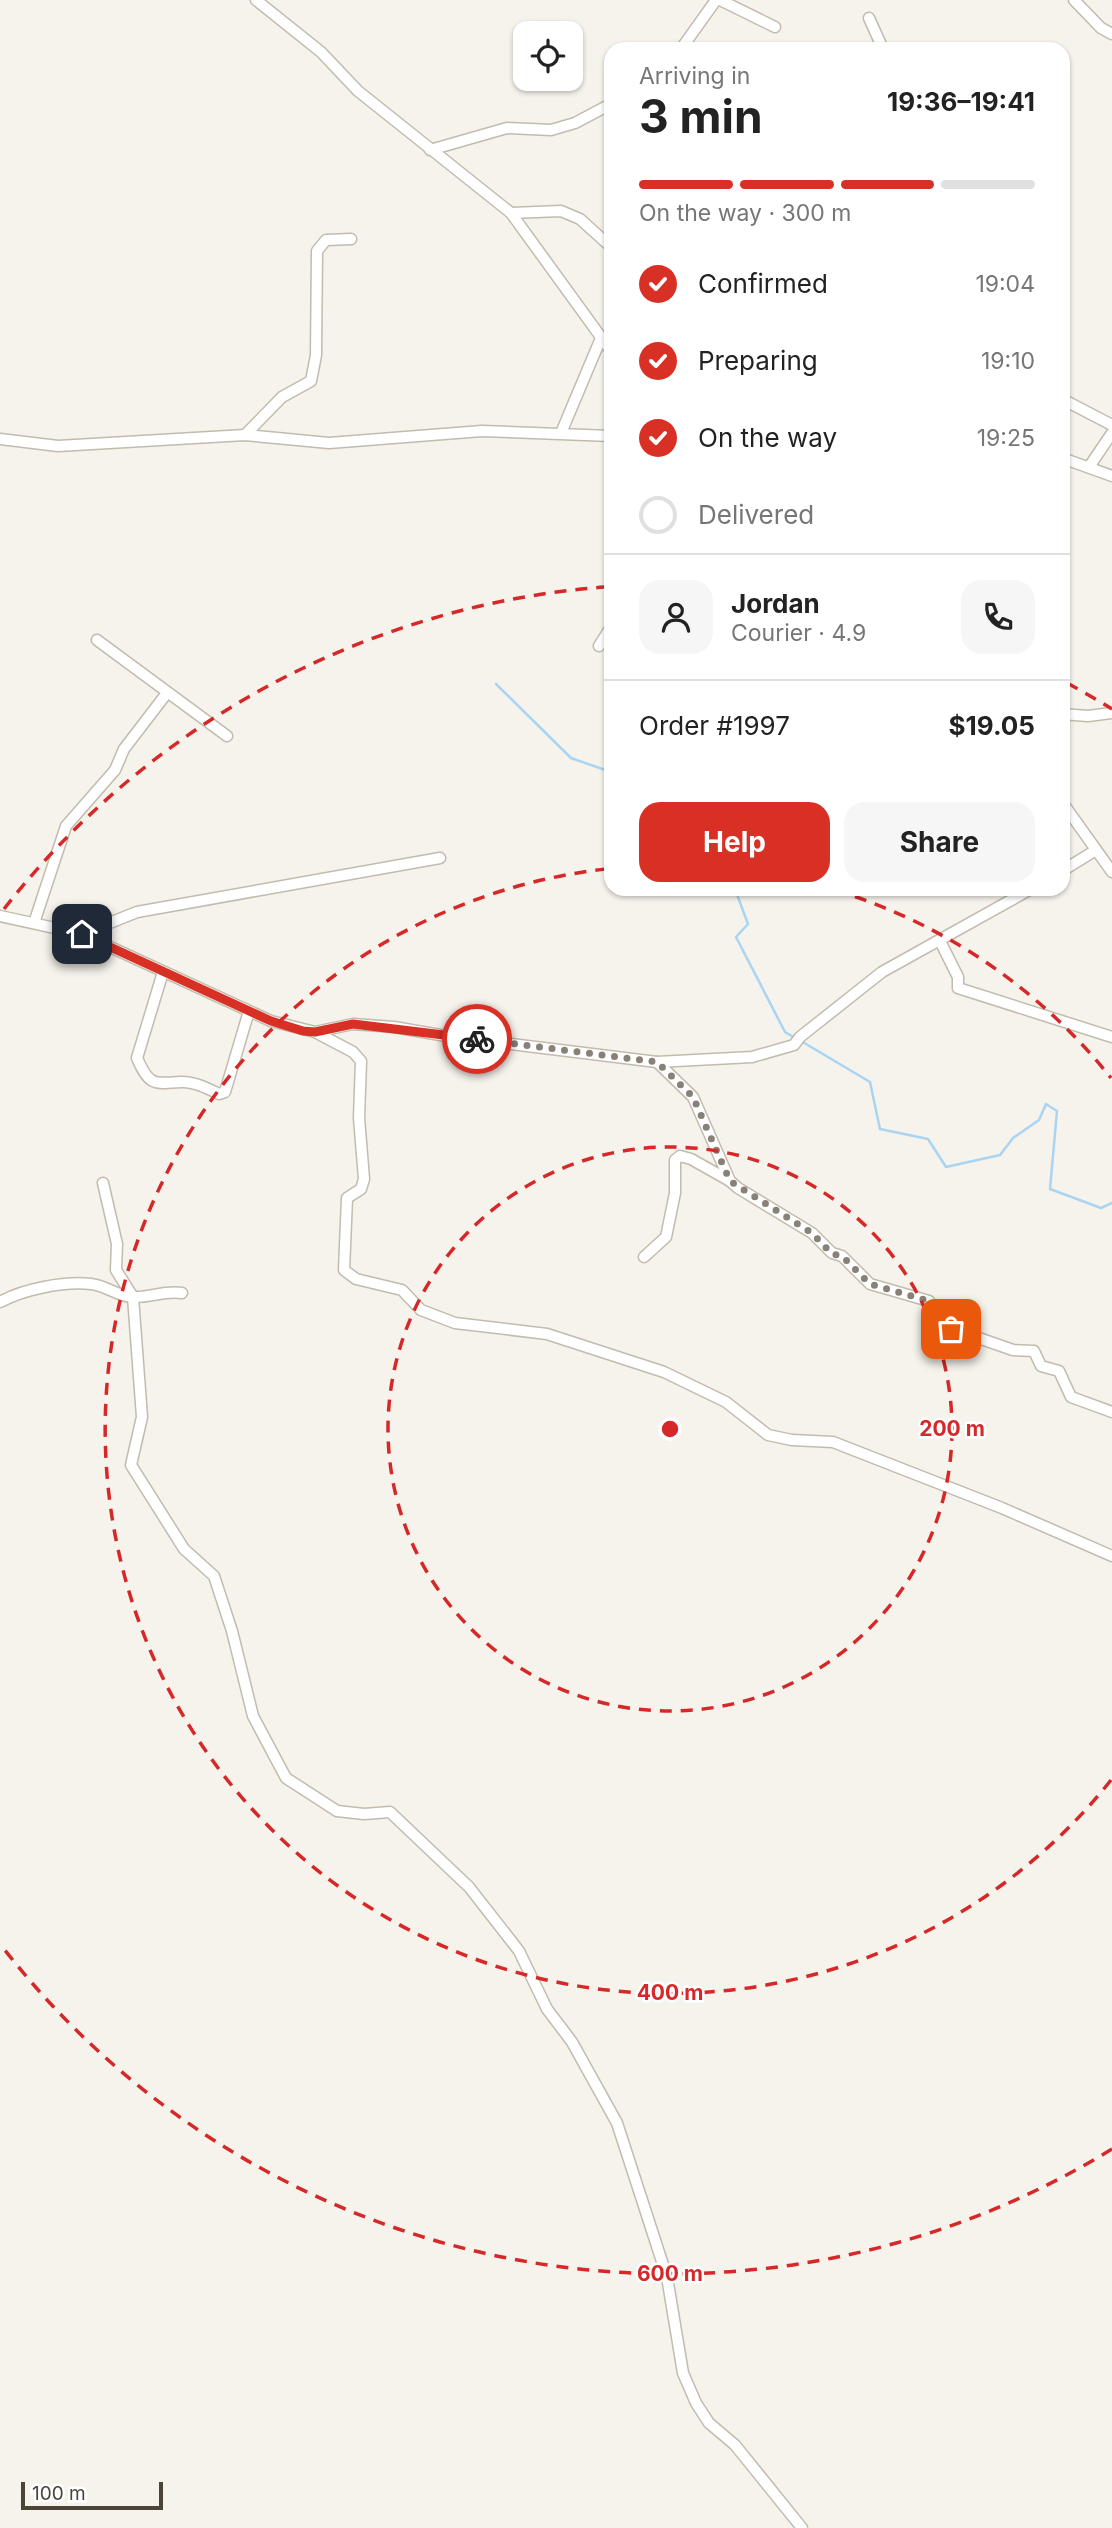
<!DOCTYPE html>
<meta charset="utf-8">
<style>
:root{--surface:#fff;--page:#f6f6f6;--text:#222;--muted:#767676;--line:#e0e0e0;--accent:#d93025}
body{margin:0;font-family:Inter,sans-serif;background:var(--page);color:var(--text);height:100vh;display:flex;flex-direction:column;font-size:26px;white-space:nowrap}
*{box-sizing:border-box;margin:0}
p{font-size:23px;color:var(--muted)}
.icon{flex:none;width:38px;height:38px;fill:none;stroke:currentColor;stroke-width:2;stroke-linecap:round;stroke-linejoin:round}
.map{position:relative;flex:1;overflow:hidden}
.drawer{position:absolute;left:604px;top:42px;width:466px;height:854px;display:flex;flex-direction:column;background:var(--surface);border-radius:21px;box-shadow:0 2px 5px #0004}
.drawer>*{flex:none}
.controls{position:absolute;left:513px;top:21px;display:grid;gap:14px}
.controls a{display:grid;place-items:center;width:70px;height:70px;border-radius:14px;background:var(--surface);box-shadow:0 2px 5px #0004;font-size:35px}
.scale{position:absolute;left:21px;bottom:18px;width:142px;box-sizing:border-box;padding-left:7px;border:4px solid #4b4439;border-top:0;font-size:19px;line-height:24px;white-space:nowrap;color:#4b4439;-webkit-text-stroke:5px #fff;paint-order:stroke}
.pin{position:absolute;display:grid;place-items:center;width:60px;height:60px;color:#fff;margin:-30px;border-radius:14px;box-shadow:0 4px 10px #0006}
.courier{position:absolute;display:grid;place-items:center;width:70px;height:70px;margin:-35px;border:5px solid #d93025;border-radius:50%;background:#fff;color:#222;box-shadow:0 2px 9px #0007}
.overview em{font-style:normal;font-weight:700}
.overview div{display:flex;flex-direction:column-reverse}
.overview{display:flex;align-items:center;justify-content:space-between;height:119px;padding:0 35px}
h1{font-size:46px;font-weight:700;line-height:52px}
.bar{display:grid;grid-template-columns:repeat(4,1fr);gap:10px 7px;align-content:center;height:84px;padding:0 35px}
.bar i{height:9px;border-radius:5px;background:var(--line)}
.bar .current{background:var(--accent)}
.bar p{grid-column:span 4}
.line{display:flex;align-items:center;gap:18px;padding:0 35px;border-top:2px solid var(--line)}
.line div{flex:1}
.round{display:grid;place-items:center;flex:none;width:74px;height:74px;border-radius:21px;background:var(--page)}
ol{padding:0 35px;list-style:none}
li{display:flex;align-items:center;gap:21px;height:77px}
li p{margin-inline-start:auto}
li .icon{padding:7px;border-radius:50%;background:var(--accent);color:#fff;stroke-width:4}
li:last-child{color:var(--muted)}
li i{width:38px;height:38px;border:4px solid var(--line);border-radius:50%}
.action{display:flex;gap:14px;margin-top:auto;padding:14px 35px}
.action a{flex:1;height:80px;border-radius:21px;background:var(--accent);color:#fff;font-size:28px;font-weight:700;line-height:80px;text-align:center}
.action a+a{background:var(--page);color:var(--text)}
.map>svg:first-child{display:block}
</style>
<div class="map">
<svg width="1112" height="2528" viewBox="0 0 1112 2528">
<rect width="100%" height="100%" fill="#f6f3ec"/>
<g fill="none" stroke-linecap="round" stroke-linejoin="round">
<g stroke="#a9d4f2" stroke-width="2.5">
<polyline points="496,684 571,758 611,772"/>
<polyline points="735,889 748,924 736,937 785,1032 795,1038"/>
<polyline points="801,1041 870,1082 880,1129 928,1139 946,1167 1000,1155 1013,1138 1039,1120 1046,1104 1057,1111 1050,1189 1101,1208 1112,1203"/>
</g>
<g stroke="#c2bbae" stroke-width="13">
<g id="street">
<polyline points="256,0 321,52 358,91 511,213 611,351"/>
<polyline points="720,0 775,27"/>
<polyline points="1074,0 1101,28 1112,34"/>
<polyline points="869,18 883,49"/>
<polyline points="681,49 716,0"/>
<polyline points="430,150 507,128 551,130 575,123 611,104"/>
<polyline points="511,213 561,211 580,219 611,247"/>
<polyline points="1062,399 1112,425"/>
<polyline points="561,433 601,338"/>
<polyline points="245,435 282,397 311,381 316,355 317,251 326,240 351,239"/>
<polyline points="0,439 58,446 245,435 329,443 482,431 611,436"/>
<polyline points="1062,458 1112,476"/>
<polyline points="1089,467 1112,433"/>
<polyline points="97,640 227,736"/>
<polyline points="599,646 611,627"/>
<polyline points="1062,714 1088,716 1112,713"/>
<polyline points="1062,802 1112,872"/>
<polyline points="1062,871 1096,850"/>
<polyline points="0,916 82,934 271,1021 315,1032 353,1024 394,1027 446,1036 657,1062 752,1057 794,1045 800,1037 882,972 1031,889"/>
<polyline points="34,923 66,826 115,770 124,749 167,693"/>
<polyline points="82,934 137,912 440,858"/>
<polyline points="940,941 958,977 958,988 1112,1037"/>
<path d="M163,972L137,1058C149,1086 154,1084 180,1082C193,1081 207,1088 219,1094L225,1092L249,1011"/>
<polyline points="315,1032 353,1052 361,1061 359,1118 364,1179 361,1189 347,1198 344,1270 356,1279 402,1290 421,1310 455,1323 547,1334 664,1372 726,1402 768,1435 792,1440 833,1442 1002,1508 1112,1556"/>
<polyline points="657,1062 693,1097 730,1181 738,1188 812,1233 832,1253 842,1256 870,1284 929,1301 947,1327 1013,1350 1034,1351 1041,1366 1059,1371 1071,1397 1112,1412"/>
<polyline points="103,1183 117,1244 116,1270 133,1297 142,1417 131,1465 184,1549 214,1576 232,1631 253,1716 286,1778 337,1811 364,1814 390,1812 469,1887 519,1951 547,2009 572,2042 617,2123 667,2277 683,2373 696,2403 709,2423 735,2445 802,2528"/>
<polyline points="644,1257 666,1237 675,1193 675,1160 680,1156 691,1159 730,1181"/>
<path d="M0,1302C24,1289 64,1281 91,1284C105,1285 119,1297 133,1297C151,1298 164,1290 182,1293"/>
</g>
</g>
<use href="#street" stroke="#fff" stroke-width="10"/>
</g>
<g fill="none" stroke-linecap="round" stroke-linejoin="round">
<polyline stroke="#878178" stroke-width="7" stroke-dasharray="0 12.6" points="477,1039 657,1062 693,1097 730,1181 812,1233 832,1254 842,1256 870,1284 929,1301 951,1329"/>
<polyline stroke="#d93025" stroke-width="9" points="82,934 271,1021 303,1031 315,1032 353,1024 477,1039"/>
</g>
<g fill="none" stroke="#d62828" stroke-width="3.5" stroke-dasharray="12 9">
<circle cx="670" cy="1429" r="282"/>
<path d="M1111 1780A564 564 0 1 1 606 869M835 890A564 564 0 0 1 1111 1078"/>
<path d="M1112 2149A845 845 0 0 1 4 1949M4 909A845 845 0 0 1 604 587M1067 683A845 845 0 0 1 1112 709"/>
</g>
<circle cx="670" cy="1429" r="10" fill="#d62828" stroke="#fff" stroke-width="3.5"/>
<g font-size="21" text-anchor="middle" font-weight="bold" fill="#d62828" stroke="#fff" stroke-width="5" stroke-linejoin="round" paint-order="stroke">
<text x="952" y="1436">200 m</text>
<text x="670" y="2000">400 m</text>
<text x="670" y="2281">600 m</text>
</g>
</svg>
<div class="controls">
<a><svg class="icon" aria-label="locate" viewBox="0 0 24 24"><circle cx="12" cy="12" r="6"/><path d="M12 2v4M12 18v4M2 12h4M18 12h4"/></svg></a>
</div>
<div class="scale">100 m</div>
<div class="pin" style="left:951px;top:1329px;background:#ea580c"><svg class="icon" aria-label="bag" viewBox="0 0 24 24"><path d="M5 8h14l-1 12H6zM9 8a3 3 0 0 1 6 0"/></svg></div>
<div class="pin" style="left:82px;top:934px;background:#1f2937"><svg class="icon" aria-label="home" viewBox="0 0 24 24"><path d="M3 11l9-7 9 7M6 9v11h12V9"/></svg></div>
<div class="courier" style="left:477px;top:1039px"><svg class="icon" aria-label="bike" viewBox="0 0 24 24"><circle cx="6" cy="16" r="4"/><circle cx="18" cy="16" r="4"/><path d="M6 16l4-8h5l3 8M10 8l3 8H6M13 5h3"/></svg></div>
<section class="drawer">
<div class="overview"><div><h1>3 min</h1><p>Arriving in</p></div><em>19:36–19:41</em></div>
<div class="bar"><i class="current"></i><i class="current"></i><i class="current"></i><i></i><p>On the way · 300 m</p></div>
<ol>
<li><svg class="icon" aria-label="check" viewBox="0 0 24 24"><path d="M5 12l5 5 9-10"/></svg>Confirmed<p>19:04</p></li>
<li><svg class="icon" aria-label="check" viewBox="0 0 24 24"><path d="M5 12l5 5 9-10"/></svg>Preparing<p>19:10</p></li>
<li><svg class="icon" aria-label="check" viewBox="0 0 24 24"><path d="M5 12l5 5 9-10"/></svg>On the way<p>19:25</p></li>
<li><i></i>Delivered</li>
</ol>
<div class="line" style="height:126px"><a class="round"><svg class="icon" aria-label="person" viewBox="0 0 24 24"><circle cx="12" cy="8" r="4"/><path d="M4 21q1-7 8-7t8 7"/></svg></a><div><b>Jordan</b><p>Courier · 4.9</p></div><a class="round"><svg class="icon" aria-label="phone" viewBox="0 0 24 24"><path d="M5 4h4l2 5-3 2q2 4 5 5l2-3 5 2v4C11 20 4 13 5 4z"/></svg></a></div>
<div class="line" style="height:91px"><div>Order #1997</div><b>$19.05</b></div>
<div class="action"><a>Help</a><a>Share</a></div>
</section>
</div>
